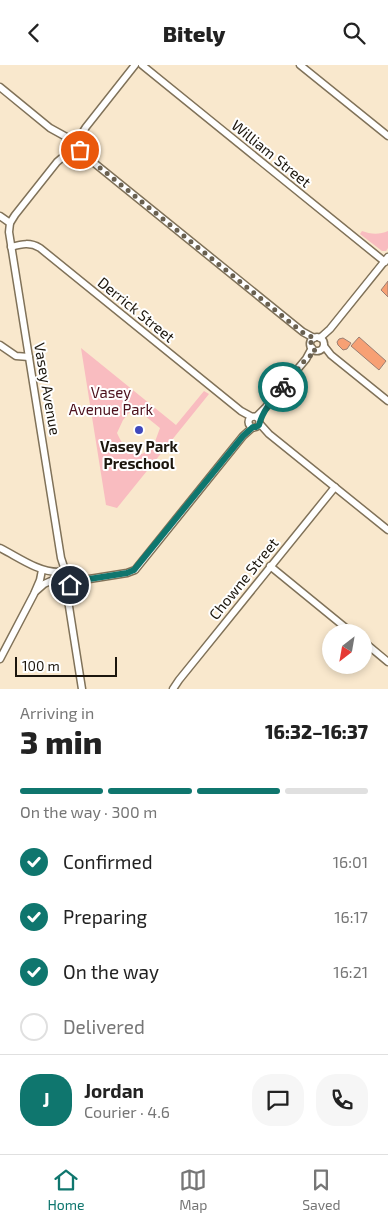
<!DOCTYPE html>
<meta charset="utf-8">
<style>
:root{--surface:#fff;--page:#f6f6f6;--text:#222;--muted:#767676;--line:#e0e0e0;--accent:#0f766e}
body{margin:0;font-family:"Exo 2",sans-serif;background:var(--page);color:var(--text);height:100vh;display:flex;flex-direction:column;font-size:19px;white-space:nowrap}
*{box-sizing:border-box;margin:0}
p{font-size:16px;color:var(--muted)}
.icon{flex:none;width:28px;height:28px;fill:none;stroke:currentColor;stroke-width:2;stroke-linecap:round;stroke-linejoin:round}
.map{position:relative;height:624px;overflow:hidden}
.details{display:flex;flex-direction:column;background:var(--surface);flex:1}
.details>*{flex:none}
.needle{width:32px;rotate:211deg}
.tools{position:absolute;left:322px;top:559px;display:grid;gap:10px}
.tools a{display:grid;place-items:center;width:50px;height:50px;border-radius:50%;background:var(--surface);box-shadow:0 2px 8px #0003;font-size:25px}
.scale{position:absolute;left:15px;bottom:12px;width:102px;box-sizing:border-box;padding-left:5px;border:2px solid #1c160d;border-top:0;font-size:14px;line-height:18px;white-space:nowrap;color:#1c160d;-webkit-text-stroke:4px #fff;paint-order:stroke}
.pin{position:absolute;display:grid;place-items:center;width:42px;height:42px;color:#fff;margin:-21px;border:2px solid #fff;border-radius:50%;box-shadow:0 1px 5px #0007}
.courier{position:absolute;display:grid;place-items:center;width:50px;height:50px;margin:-25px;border:4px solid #0f766e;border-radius:50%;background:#fff;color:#222;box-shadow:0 1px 6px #0007}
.summary em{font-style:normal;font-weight:800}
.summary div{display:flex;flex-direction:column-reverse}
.summary{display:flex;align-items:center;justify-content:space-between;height:85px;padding:0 20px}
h1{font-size:32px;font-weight:800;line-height:38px}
.bar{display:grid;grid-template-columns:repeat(4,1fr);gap:8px 5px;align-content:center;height:60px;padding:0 20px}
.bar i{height:6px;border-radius:4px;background:var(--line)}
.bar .current{background:var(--accent)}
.bar p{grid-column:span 4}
.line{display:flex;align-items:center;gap:12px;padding:0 20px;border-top:1px solid var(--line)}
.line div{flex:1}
.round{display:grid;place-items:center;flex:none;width:52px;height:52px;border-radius:20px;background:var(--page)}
ol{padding:0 20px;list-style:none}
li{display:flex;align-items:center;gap:15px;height:55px}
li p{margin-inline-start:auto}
li .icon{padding:5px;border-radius:50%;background:var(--accent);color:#fff;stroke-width:4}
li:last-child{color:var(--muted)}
li i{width:28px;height:28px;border:2px solid var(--line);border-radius:50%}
header{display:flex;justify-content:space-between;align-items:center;height:65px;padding:0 20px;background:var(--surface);font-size:22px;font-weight:800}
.tab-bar{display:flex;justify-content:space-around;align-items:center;height:70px;border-top:1px solid var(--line);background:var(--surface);font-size:14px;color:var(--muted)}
.tab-bar a{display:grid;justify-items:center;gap:2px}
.tab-bar .current{color:var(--accent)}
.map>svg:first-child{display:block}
</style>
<header><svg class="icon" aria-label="back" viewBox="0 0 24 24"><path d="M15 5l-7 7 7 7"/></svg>Bitely<svg class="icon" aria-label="search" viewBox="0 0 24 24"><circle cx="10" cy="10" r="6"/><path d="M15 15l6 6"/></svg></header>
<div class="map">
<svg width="388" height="624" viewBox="0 0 388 624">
<rect width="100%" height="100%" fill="#f9e8cd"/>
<g fill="#f9bcc0" fill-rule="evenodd">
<path d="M362,166C370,169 379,170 388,166V183L386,186H382L360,169Z"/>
<path d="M81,283L176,360L204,326L209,329L117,443L106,440ZM134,342L160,363L153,382L142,389C128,389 122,379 117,368L123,355Z"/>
</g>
<g fill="#f7a074" stroke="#9b7f72">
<polygon points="388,216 388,232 381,225"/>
<polygon points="359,272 386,296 379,305 351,281"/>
<polygon points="343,273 351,278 347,284 343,285 338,280 337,277 339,274"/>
</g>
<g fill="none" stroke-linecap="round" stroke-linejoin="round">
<g stroke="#807259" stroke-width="9">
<g id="minor">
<polyline points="142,0 385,197"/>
<polyline points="300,0 388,71"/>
<polyline points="0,22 50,63 70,74"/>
<circle cx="71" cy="80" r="6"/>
<polyline points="76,78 86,62 135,0"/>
<polyline points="76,81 88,93 303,267 314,273"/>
<polyline points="0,151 10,158"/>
<path d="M11,182C22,179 30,177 40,183L241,346L252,352"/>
<circle cx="317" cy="279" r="7"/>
<polyline points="320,273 330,264 388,192"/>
<polyline points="0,280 16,291 29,292"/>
<polyline points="324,281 331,290 388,336"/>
<circle cx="254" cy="357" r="5.5"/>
<polyline points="256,352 266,342 306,294 312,283"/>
<polyline points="260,359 269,369 388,465"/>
<path d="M0,483C18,492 38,507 58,507"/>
<polyline points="270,501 352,568"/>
<polyline points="66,508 61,493 9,167 10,158 15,150 57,97 70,86"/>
<polyline points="70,520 83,515 127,508 135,505 243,371 253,362"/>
<path d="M61,521H69L70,520C71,513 67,507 60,506C53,514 56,515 62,522C65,526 66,530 68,535L82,624"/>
<polyline points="36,526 44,519 53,515"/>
<polyline points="364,577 388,597"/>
<polyline points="0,594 34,529 40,515 42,505"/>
<polyline points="173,624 179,615 335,422"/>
</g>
</g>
<use href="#minor" stroke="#fff" stroke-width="6"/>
</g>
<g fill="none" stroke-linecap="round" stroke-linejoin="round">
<path stroke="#696050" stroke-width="5" stroke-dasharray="0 9" d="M80,85L88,93L302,267L314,273C309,277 310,283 316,286L306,294L283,322"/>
<path stroke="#0f766e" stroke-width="6" d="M70,520L83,515L127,508L134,505L243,371L253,362H256L259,360C263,345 273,334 283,322"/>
</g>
<circle fill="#4048bd" stroke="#fff" stroke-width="2" cx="139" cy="365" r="5"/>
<g text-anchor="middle" stroke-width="4" stroke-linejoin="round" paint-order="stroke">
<g font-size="15" fill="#1c160d" stroke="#fff">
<text transform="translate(271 89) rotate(39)" y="5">William Street</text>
<text transform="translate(136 245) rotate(39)" y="5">Derrick Street</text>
<text transform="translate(47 324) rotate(80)" y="5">Vasey Avenue</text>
<text transform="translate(244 514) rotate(-51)" y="5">Chowne Street</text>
</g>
<g font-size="15" fill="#4c101c" stroke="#fff">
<text x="111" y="333">Vasey<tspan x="111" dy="17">Avenue Park</tspan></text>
</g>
<g font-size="15" font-weight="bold" fill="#1c160d" stroke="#fff">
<text x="139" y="387">Vasey Park<tspan x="139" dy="17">Preschool</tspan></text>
</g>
</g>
</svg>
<div class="tools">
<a><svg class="needle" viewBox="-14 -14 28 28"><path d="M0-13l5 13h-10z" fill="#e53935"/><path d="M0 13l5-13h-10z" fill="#767676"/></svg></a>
</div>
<div class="scale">100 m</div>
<div class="pin" style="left:80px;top:85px;background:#ea580c"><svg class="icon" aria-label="bag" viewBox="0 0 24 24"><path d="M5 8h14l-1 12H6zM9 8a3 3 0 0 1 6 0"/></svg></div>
<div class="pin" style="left:70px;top:520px;background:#1f2937"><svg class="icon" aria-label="home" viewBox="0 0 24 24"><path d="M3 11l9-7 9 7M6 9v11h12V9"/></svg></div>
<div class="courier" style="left:283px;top:322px"><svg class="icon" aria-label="bike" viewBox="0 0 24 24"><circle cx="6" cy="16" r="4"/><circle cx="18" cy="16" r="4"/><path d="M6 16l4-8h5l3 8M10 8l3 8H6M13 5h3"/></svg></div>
</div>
<section class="details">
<div class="summary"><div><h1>3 min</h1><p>Arriving in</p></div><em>16:32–16:37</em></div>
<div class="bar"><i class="current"></i><i class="current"></i><i class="current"></i><i></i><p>On the way · 300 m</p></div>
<ol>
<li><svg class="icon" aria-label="check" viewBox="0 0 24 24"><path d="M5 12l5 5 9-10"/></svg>Confirmed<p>16:01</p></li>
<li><svg class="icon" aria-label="check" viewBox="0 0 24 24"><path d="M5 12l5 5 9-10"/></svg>Preparing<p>16:17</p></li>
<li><svg class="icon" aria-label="check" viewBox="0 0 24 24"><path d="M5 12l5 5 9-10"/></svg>On the way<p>16:21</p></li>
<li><i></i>Delivered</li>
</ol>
<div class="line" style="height:90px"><b class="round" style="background:var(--accent);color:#fff">J</b><div><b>Jordan</b><p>Courier · 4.6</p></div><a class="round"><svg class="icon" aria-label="chat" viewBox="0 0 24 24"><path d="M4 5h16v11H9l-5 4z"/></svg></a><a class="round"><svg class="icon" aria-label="phone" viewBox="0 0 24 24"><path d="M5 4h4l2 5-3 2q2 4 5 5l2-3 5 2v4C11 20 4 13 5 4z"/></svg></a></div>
</section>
<nav class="tab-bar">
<a class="current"><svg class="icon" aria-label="home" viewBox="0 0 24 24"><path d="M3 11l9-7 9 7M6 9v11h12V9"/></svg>Home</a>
<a><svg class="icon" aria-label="map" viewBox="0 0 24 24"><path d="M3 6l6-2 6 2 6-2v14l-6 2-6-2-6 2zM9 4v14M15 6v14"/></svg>Map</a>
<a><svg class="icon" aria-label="saved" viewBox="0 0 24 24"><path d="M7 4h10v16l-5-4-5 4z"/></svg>Saved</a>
</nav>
